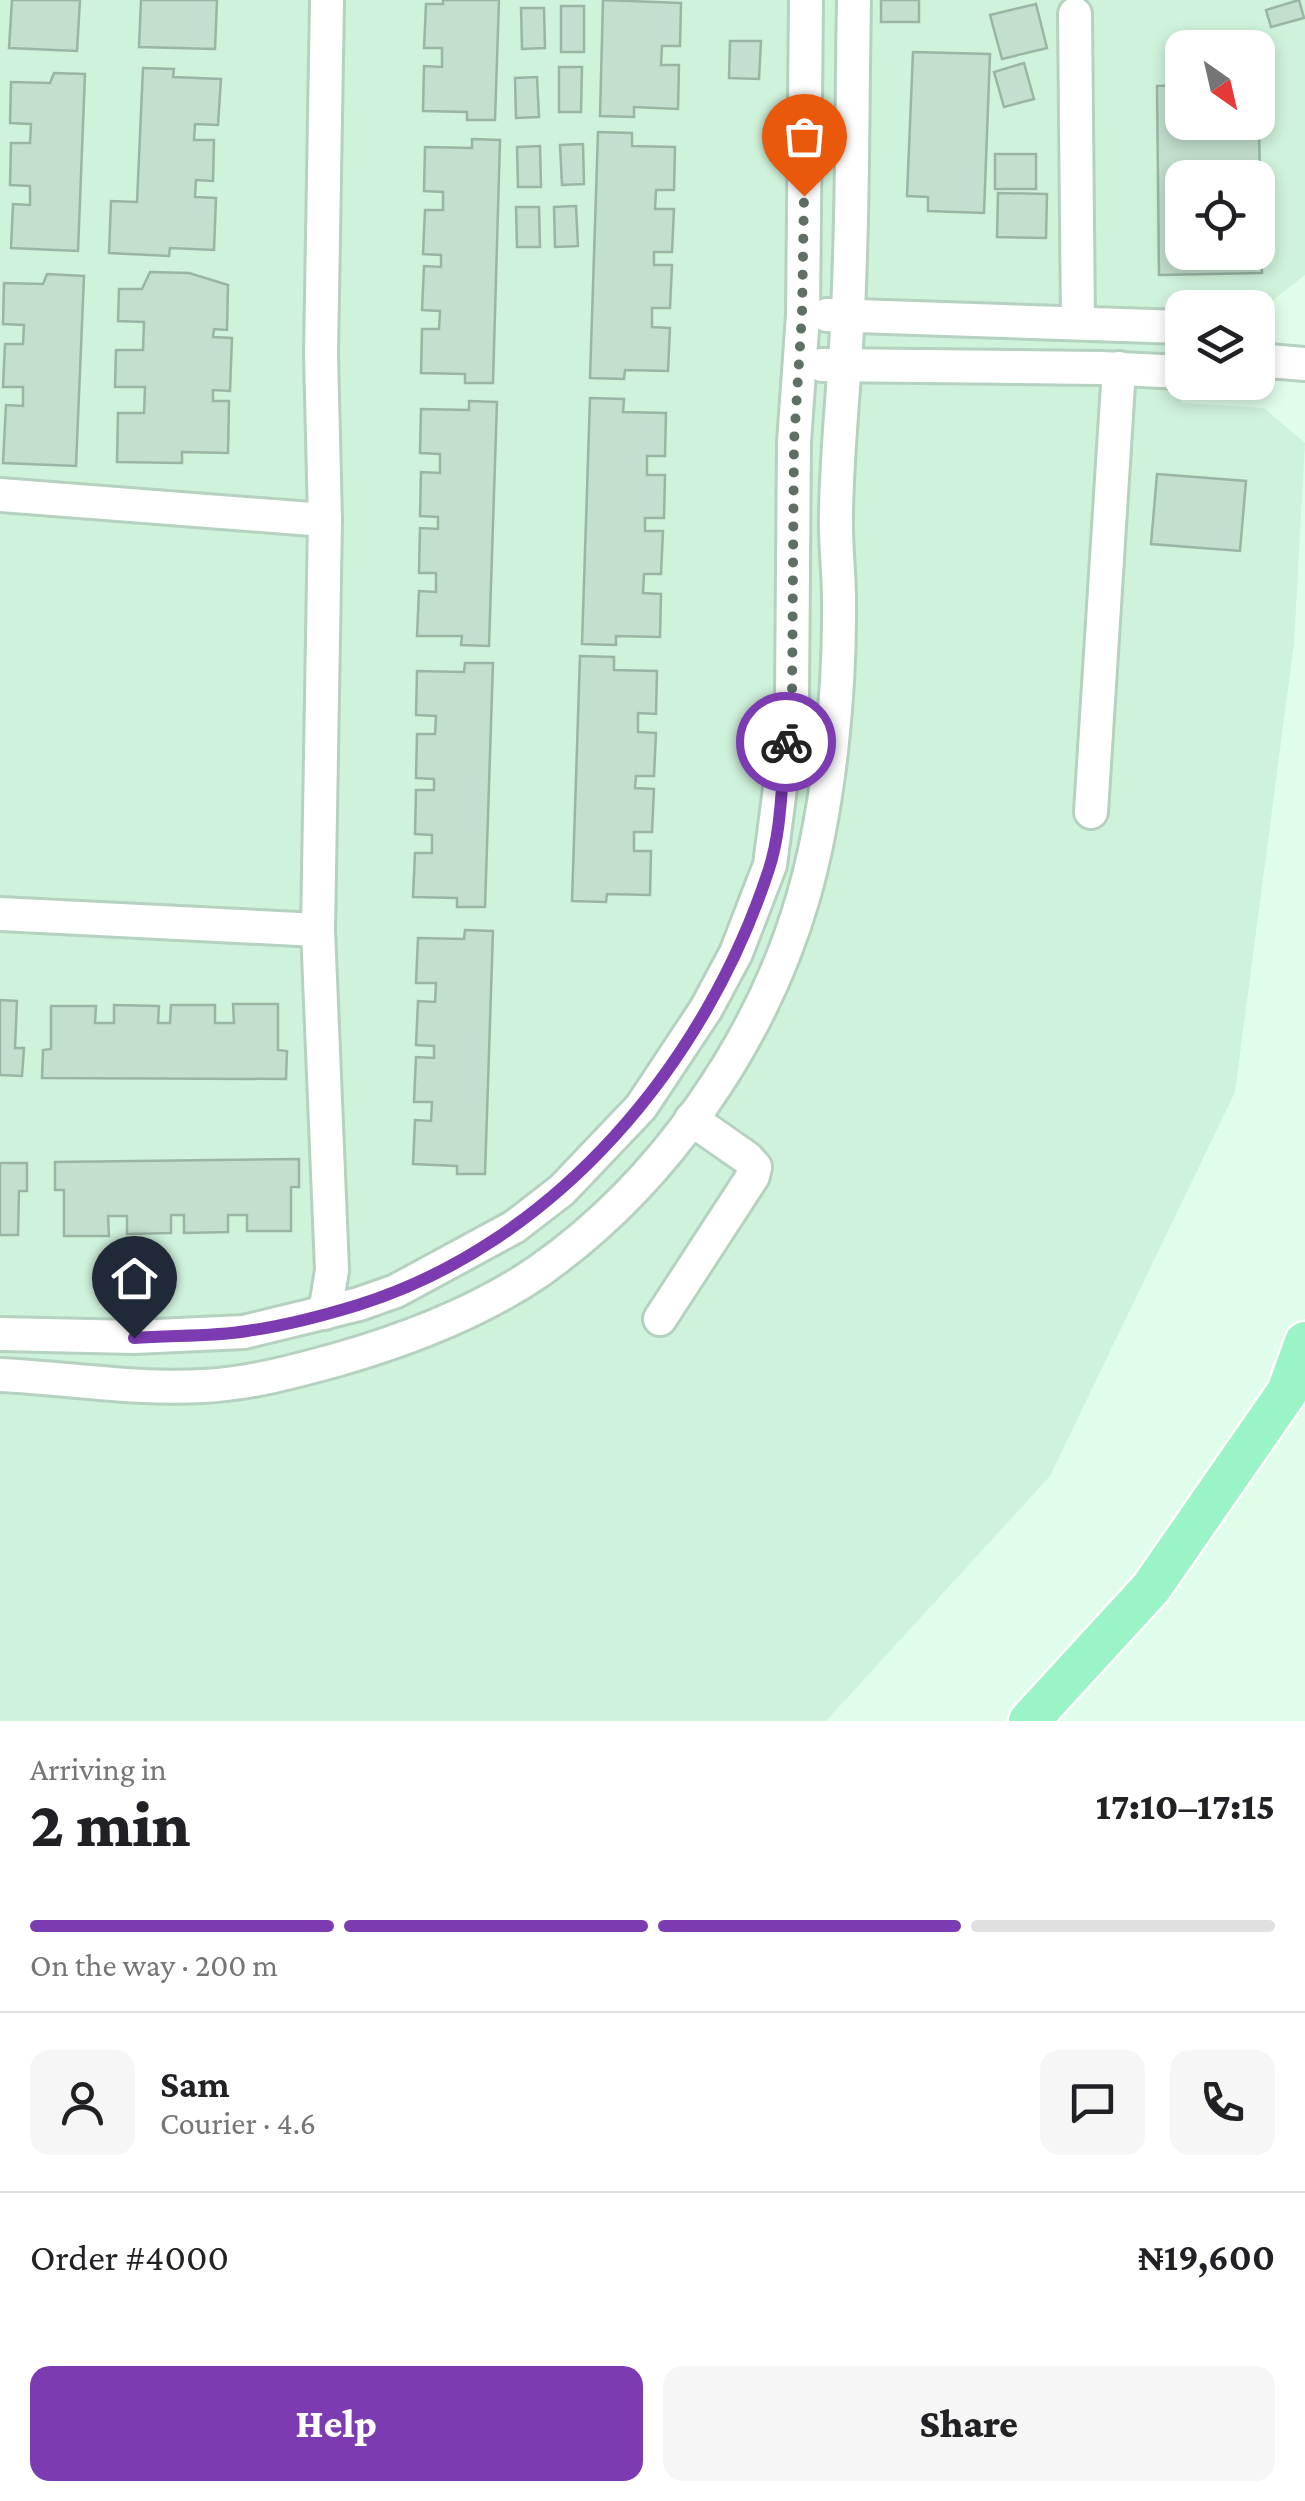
<!DOCTYPE html>
<meta charset="utf-8">
<style>
:root{--surface:#fff;--page:#f6f6f6;--text:#202124;--muted:#757577;--line:#e0e0e0;--accent:#7c3bb0}
body{margin:0;font-family:"Crimson Pro",serif;background:var(--page);color:var(--text);height:100vh;display:flex;flex-direction:column;font-size:38px;white-space:nowrap}
*{box-sizing:border-box;margin:0}
p{font-size:32px;color:var(--muted)}
.icon{flex:none;width:55px;height:55px;fill:none;stroke:currentColor;stroke-width:2;stroke-linecap:round;stroke-linejoin:round}
.map{position:relative;height:1721px;overflow:hidden}
.drawer{display:flex;flex-direction:column;background:var(--surface);flex:1}
.drawer>*{flex:none}
.needle{width:65px;rotate:146deg}
.controls{position:absolute;left:1165px;top:30px;display:grid;gap:20px}
.controls a{display:grid;place-items:center;width:110px;height:110px;border-radius:20px;background:var(--surface);box-shadow:0 5px 15px #0003;font-size:50px}
.pin{position:absolute;display:grid;place-items:center;width:85px;height:85px;color:#fff;margin:-102px -42px;border-radius:50% 50% 50% 0;rotate:-45deg;box-shadow:0 0 10px #0007}
.pin .icon{rotate:45deg}
.courier{position:absolute;display:grid;place-items:center;width:100px;height:100px;margin:-50px;border:8px solid #7c3bb0;border-radius:50%;background:#fff;color:#222;box-shadow:0 2px 12px #0007}
.overview em{font-style:normal;font-weight:800}
.overview div{display:flex;flex-direction:column-reverse}
.overview{display:flex;align-items:center;justify-content:space-between;height:170px;padding:0 30px}
h1{font-size:65px;font-weight:800;line-height:75px}
.bar{display:grid;grid-template-columns:repeat(4,1fr);gap:15px 10px;align-content:center;height:120px;padding:0 30px}
.bar i{height:12px;border-radius:8px;background:var(--line)}
.bar .current{background:var(--accent)}
.bar p{grid-column:span 4}
.line{display:flex;align-items:center;gap:25px;padding:0 30px;border-top:2px solid var(--line)}
.line div{flex:1}
.round{display:grid;place-items:center;flex:none;width:105px;height:105px;border-radius:20px;background:var(--page)}
.primary-button{display:flex;gap:20px;margin-top:auto;padding:20px 30px}
.primary-button a{flex:1;height:115px;border-radius:20px;background:var(--accent);color:#fff;font-size:40px;font-weight:800;line-height:115px;text-align:center}
.primary-button a+a{background:var(--page);color:var(--text)}
.map>svg:first-child{display:block}
</style>
<div class="map">
<svg width="1305" height="1721" viewBox="0 0 1305 1721">
<rect width="100%" height="100%" fill="#e0fdea"/>
<path fill="#cff2db" fill-rule="evenodd" d="M0,0H1305V275L1265,306L1186,303L1182,308L1181,403L1264,408L1305,443L1294,643L1235,1092L1050,1476L826,1721H0ZM1182,48H1258V122H1182ZM1182,178H1258V252H1182Z"/>
<g fill="#c3dfcd" stroke="#9ab5a4" stroke-width="2.5" fill-rule="evenodd">
<polygon points="12,0 80,0 77,51 9,48"/>
<polygon points="141,0 217,0 215,49 139,47"/>
<polygon points="443,0 499,0 495,120 467,120 467,112 423,111 424,66 442,67 442,48 424,48 426,4 443,4"/>
<polygon points="603,0 681,3 680,46 662,46 661,65 679,65 678,109 634,107 634,117 600,116"/>
<rect x="881" y="0" width="38" height="22"/>
<polygon points="1299,0 1304,18 1271,27 1266,10"/>
<polygon points="1036,4 1047,48 1002,59 990,15"/>
<rect x="561" y="6" width="23" height="46"/>
<polygon points="521,8 544,8 545,48 522,49"/>
<polygon points="730,41 761,41 759,79 729,78"/>
<polygon points="913,52 990,54 984,213 928,211 928,197 907,196"/>
<polygon points="1024,63 1034,99 1004,107 994,72"/>
<polygon points="559,67 582,67 581,112 559,112"/>
<polygon points="143,68 174,69 173,77 221,79 218,125 195,124 194,140 214,140 213,181 196,180 195,197 216,198 214,250 170,248 169,256 109,253 111,201 137,202"/>
<polygon points="54,73 85,74 78,251 11,248 13,204 30,205 30,186 10,185 11,143 30,143 31,124 10,123 11,82 50,83"/>
<polygon points="537,77 539,117 516,118 515,78"/>
<path d="M1258,84L1262,273L1159,275L1157,86L1182,85V122H1258ZM1182,178H1258V252H1182Z"/>
<polygon points="598,132 632,133 632,146 675,147 674,190 656,190 655,209 674,209 672,252 654,252 654,265 672,265 670,308 652,308 652,327 670,328 668,371 625,370 624,379 590,378"/>
<polygon points="472,139 500,140 493,383 465,383 465,374 421,373 422,329 439,329 440,311 422,310 424,266 441,267 441,255 423,254 425,210 443,210 443,192 424,191 425,147 472,148"/>
<polygon points="583,144 584,184 562,185 560,145"/>
<polygon points="540,146 541,187 518,187 517,147"/>
<rect x="995" y="154" width="41" height="35"/>
<polygon points="998,193 1047,194 1046,238 997,237"/>
<polygon points="576,206 578,246 555,247 554,207"/>
<polygon points="516,207 539,207 540,247 517,247"/>
<polygon points="150,272 189,273 228,285 227,330 214,329 213,337 232,338 230,391 213,390 213,401 229,401 228,453 182,452 182,463 117,462 118,413 144,413 145,387 115,387 116,350 143,350 144,322 118,321 119,289 142,289"/>
<polygon points="47,274 84,276 76,466 3,463 6,405 23,406 23,387 3,387 5,344 23,344 24,325 3,324 4,283 43,284"/>
<polygon points="590,398 624,399 623,412 666,413 665,456 647,456 647,475 665,475 664,518 645,518 645,531 663,531 661,574 644,574 643,593 661,594 660,637 616,636 616,645 582,644"/>
<polygon points="469,401 497,402 489,646 461,645 462,636 417,636 419,591 436,592 436,573 419,573 420,528 438,529 438,517 420,516 421,472 440,473 440,454 420,453 421,409 469,410"/>
<polygon points="1157,474 1246,481 1240,551 1151,544"/>
<polygon points="580,656 614,657 614,670 657,671 656,714 638,713 638,732 656,733 654,776 636,776 635,788 654,789 652,832 634,832 634,851 651,851 650,895 607,894 606,902 572,901"/>
<polygon points="465,663 493,663 485,907 457,907 457,898 413,897 415,853 432,853 432,835 415,834 416,790 434,790 434,779 416,778 417,734 435,734 436,716 416,715 417,671 464,672"/>
<polygon points="465,930 493,931 485,1174 457,1174 457,1166 413,1164 415,1120 431,1121 432,1102 414,1102 416,1057 434,1058 434,1046 416,1045 418,1001 435,1002 436,983 416,983 418,938 464,939"/>
<polygon points="0,1000 17,1001 15,1048 24,1048 22,1076 0,1075"/>
<polygon points="233,1004 278,1004 278,1050 287,1051 286,1079 42,1078 43,1050 51,1049 51,1006 96,1006 95,1023 114,1023 114,1005 159,1006 158,1023 170,1023 171,1005 215,1005 215,1023 234,1023"/>
<polygon points="299,1159 299,1187 291,1187 291,1231 247,1231 247,1215 228,1215 228,1232 184,1233 184,1215 171,1215 171,1233 127,1234 127,1216 108,1216 109,1236 64,1236 64,1190 55,1190 55,1162"/>
<polygon points="0,1163 27,1163 27,1191 19,1191 18,1235 0,1235"/>
</g>
<g fill="none" stroke-linecap="round" stroke-linejoin="round">
<g stroke="#b5d1bf" stroke-width="38">
<g id="minor">
<polyline points="1075,14 1078,323"/>
<polyline points="827,315 1182,327"/>
<polyline points="822,365 1100,368 1182,372"/>
<polyline points="1258,367 1269,361 1305,364"/>
<polyline points="0,495 325,520"/>
<polyline points="1091,812 1119,368"/>
<polyline points="0,914 318,930"/>
<polyline points="325,1313 332,1270 318,930 325,520 321,354 327,0"/>
<polyline points="660,1319 753,1176 755,1167 747,1158 691,1119"/>
<polyline points="0,1334 134,1337 244,1332 359,1304 396,1291 514,1227 562,1190 641,1107 706,1009 736,953 770,865 792,696 794,442 803,315 806,0"/>
<path d="M0,1375C67,1378 135,1390 203,1386C248,1384 292,1372 336,1360C406,1340 478,1313 539,1271C663,1184 761,1042 803,898C829,808 840,693 839,600C839,571 835,542 836,513C837,445 845,378 848,310C853,207 852,103 854,0"/>
</g>
</g>
<g stroke="#fff" stroke-width="45">
<polyline id="major" points="1029,1721 1151,1588 1287,1392 1305,1342"/>
</g>
<use href="#minor" stroke="#fff" stroke-width="32"/>
<use href="#major" stroke="#9af4c5" stroke-width="40"/>
</g>
<g fill="none" stroke-linecap="round" stroke-linejoin="round">
<polyline stroke="#5e6f64" stroke-width="10" stroke-dasharray="0 18" points="786,742 792,696 794,442 802,314 804,196"/>
<path stroke="#7c3bb0" stroke-width="12" d="M134,1338C171,1335 210,1337 247,1331C284,1326 322,1316 358,1305C556,1243 706,1063 769,869C782,829 781,784 786,742"/>
</g>
</svg>
<div class="controls">
<a><svg class="needle" viewBox="-14 -14 28 28"><path d="M0-13l5 13h-10z" fill="#e53935"/><path d="M0 13l5-13h-10z" fill="#757577"/></svg></a>
<a><svg class="icon" aria-label="locate" viewBox="0 0 24 24"><circle cx="12" cy="12" r="6"/><path d="M12 2v4M12 18v4M2 12h4M18 12h4"/></svg></a>
<a><svg class="icon" aria-label="layers" viewBox="0 0 24 24"><path d="M12 4l9 5-9 5-9-5zM3 14l9 5 9-5"/></svg></a>
</div>
<div class="pin" style="left:804px;top:196px;background:#ea580c"><svg class="icon" aria-label="bag" viewBox="0 0 24 24"><path d="M5 8h14l-1 12H6zM9 8a3 3 0 0 1 6 0"/></svg></div>
<div class="pin" style="left:134px;top:1338px;background:#1f2937"><svg class="icon" aria-label="home" viewBox="0 0 24 24"><path d="M3 11l9-7 9 7M6 9v11h12V9"/></svg></div>
<div class="courier" style="left:786px;top:742px"><svg class="icon" aria-label="bike" viewBox="0 0 24 24"><circle cx="6" cy="16" r="4"/><circle cx="18" cy="16" r="4"/><path d="M6 16l4-8h5l3 8M10 8l3 8H6M13 5h3"/></svg></div>
</div>
<section class="drawer">
<div class="overview"><div><h1>2 min</h1><p>Arriving in</p></div><em>17:10–17:15</em></div>
<div class="bar"><i class="current"></i><i class="current"></i><i class="current"></i><i></i><p>On the way · 200 m</p></div>
<div class="line" style="height:180px"><a class="round"><svg class="icon" aria-label="person" viewBox="0 0 24 24"><circle cx="12" cy="8" r="4"/><path d="M4 21q1-7 8-7t8 7"/></svg></a><div><b>Sam</b><p>Courier · 4.6</p></div><a class="round"><svg class="icon" aria-label="chat" viewBox="0 0 24 24"><path d="M4 5h16v11H9l-5 4z"/></svg></a><a class="round"><svg class="icon" aria-label="phone" viewBox="0 0 24 24"><path d="M5 4h4l2 5-3 2q2 4 5 5l2-3 5 2v4C11 20 4 13 5 4z"/></svg></a></div>
<div class="line" style="height:130px"><div>Order #4000</div><b>₦19,600</b></div>
<div class="primary-button"><a>Help</a><a>Share</a></div>
</section>
